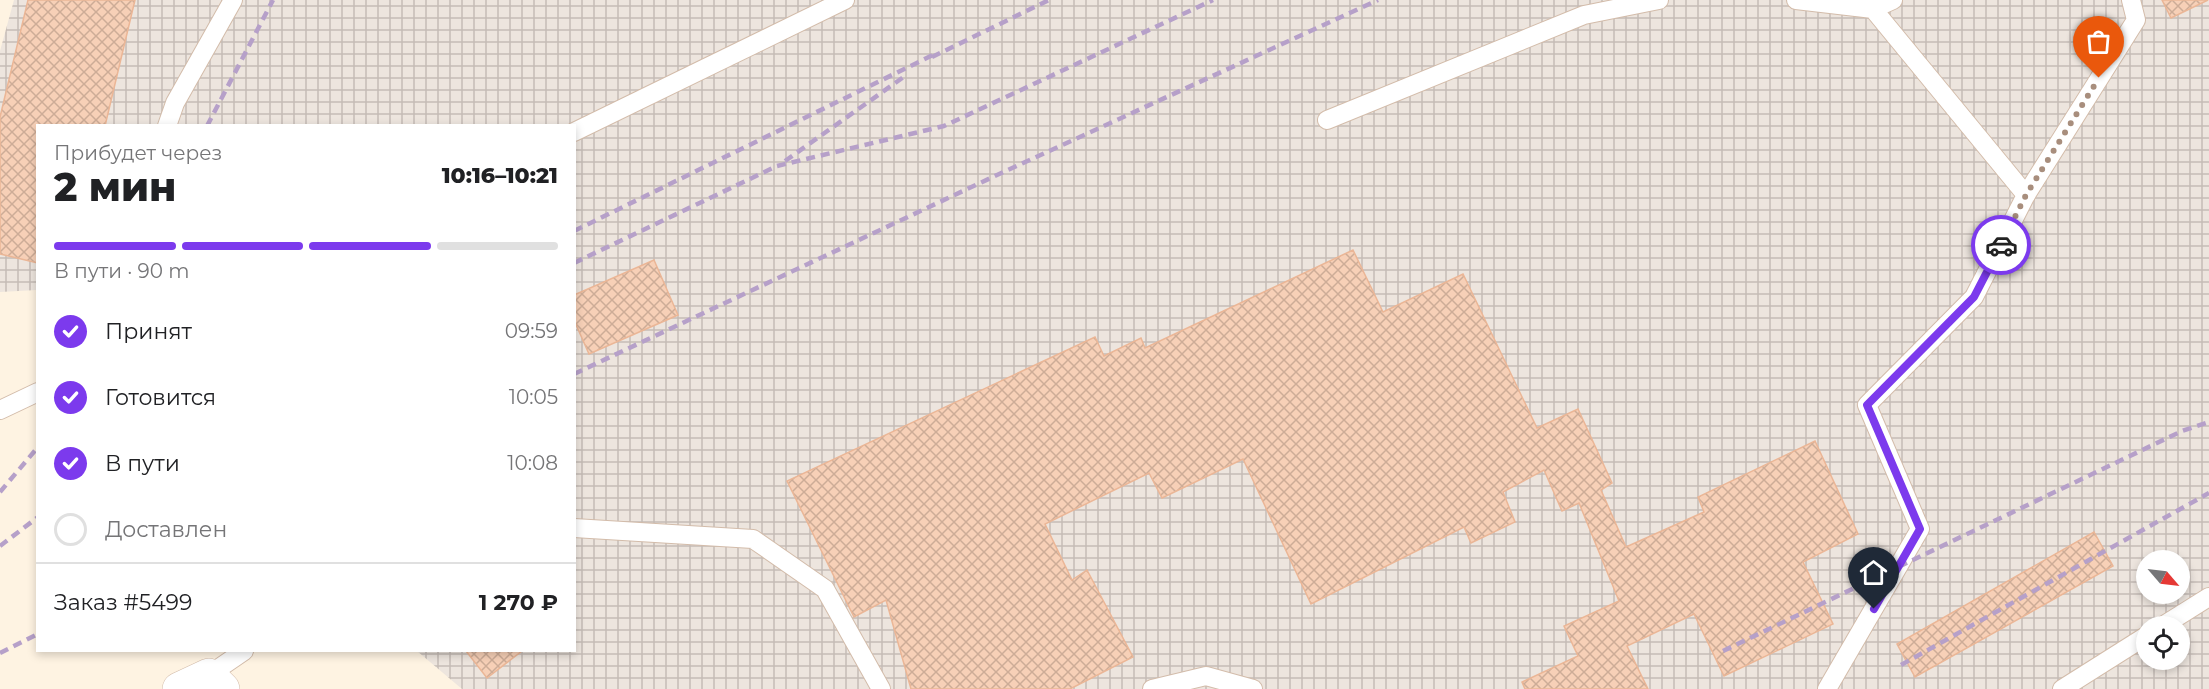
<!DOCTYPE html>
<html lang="ru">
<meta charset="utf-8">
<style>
:root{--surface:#fff;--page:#f6f6f6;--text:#202124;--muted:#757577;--line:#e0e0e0;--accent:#7c3aed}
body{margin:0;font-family:Montserrat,sans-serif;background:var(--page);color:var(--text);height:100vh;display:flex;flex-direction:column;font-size:22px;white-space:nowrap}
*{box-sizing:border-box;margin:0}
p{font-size:20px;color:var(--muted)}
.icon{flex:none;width:33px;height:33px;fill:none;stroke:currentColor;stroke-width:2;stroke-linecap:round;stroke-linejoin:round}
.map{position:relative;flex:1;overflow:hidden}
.panel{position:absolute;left:36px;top:124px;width:540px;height:528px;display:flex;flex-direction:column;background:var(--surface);border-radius:0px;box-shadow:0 3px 9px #0003}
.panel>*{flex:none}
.needle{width:39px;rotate:118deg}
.controls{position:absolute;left:2136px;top:550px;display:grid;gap:12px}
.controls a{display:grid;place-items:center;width:54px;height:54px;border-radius:50%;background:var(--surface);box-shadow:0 3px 9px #0003;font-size:30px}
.pin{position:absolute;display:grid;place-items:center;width:51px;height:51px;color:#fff;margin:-62px -26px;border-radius:50% 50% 50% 0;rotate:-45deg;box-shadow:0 0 6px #0007}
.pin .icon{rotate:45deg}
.courier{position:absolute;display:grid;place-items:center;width:60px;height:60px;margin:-30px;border:4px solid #7c3aed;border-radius:50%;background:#fff;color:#222;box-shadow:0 2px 8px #0007}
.overview em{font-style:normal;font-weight:800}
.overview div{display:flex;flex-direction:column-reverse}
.overview{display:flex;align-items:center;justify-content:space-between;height:102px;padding:0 18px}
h1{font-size:39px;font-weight:800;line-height:45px}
.bar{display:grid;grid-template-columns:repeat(4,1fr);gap:9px 6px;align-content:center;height:72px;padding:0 18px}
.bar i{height:8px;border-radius:4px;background:var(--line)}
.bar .active{background:var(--accent)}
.bar p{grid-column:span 4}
.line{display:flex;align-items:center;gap:15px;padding:0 18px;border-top:2px solid var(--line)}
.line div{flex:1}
ol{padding:0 18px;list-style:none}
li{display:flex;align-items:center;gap:18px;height:66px}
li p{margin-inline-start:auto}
li .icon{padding:6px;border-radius:50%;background:var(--accent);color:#fff;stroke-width:4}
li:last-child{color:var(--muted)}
li i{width:33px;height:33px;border:3px solid var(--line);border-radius:50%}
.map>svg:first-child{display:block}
</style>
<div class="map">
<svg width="2209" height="689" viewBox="0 0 2209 689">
<defs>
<pattern id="industrial-grid" width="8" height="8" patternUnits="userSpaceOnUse" patternTransform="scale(1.5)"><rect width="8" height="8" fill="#ede5de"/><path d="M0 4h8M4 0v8" fill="none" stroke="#c5bcb6"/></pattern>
<pattern id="building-cross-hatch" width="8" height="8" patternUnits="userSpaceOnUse" patternTransform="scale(1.5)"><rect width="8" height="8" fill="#f7d0b7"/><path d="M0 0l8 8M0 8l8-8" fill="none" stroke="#cdac97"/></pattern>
</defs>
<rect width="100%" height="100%" fill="#fef3e2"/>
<path fill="url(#industrial-grid)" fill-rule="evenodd" d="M14,0H2209V689H462L417,651H574V126H38L37,290L0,292V51ZM2146,561H2180V594H2146ZM2146,627H2180V660H2146Z"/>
<g fill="url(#building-cross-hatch)" stroke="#ebb696" stroke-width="1.5">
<polygon points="28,0 135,0 105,126 38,126 38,263 0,254 0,117"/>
<polygon points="2162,0 2208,0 2171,18"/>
<polygon points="1353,250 1383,312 1463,274 1537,428 1578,409 1612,483 1601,490 1626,547 1704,512 1698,497 1815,441 1858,534 1803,562 1833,624 1724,676 1694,614 1627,646 1648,689 1525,689 1522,682 1578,656 1564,626 1619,601 1579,503 1562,511 1544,470 1503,492 1515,522 1471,543 1464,527 1311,604 1243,459 1162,498 1149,473 1045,524 1072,580 1087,570 1133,657 1070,689 911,689 886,600 854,617 787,481 1095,337 1104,356 1141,338 1145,348"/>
<polygon points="654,260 678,315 589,354 574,320 574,295"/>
<polygon points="2094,532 2113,566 1915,677 1897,644"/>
<polygon points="466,651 522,651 487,678"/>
</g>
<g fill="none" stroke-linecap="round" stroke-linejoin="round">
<g stroke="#d3bcaa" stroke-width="20">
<g id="lane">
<polyline points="1796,0 1873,9 2026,195 1974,297 1867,405 1920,529 1827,689"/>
<polyline points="1873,9 1893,0"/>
<polyline points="1327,120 1584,15 1659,0"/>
<polyline points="167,126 175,103 233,0"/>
<polyline points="574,132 845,0"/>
<polyline points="2026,195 2136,20 2131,0"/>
<polyline points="0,410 38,392"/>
<polyline points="574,528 753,539 825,589 881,689"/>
<polyline points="2161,627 2209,597"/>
<polyline points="209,675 244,651"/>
<polyline points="1152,689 1206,676 1253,689"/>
<polyline points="2062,689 2146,636"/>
</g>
</g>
<g stroke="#d3bcaa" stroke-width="34">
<polyline id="street" points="179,689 209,675 223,689"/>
</g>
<use href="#lane" stroke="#fff" stroke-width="18"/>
<use href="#street" stroke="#fff" stroke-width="33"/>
<g stroke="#b6a0c9" stroke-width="4.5" stroke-dasharray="9 6" stroke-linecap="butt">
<polyline points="932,57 1049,0"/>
<polyline points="207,126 273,0"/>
<polyline points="785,161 905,76"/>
<polyline points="574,231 937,53"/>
<polyline points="574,263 777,166 944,126 1213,0"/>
<polyline points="574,374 997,175 1378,0"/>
<polyline points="0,492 38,447"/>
<polyline points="0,546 38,517"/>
<polyline points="1723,651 2182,431 2209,422"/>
<polyline points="0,653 38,634"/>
<polyline points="1901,665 2209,493"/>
</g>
</g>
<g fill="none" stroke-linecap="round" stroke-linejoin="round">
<polyline stroke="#a88e7d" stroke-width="6" stroke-dasharray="0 10.8" points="2001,245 2026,195 2099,78"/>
<polyline stroke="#7c3aed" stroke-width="8" points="1874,609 1920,529 1867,405 1974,297 2001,245"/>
</g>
</svg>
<div class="controls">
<a><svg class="needle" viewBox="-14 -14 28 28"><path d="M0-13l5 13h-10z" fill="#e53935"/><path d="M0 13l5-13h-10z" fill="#757577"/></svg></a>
<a><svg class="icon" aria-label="locate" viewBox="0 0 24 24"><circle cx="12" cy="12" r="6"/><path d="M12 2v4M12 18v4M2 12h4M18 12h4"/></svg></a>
</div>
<div class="pin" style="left:2099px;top:78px;background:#ea580c"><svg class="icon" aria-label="bag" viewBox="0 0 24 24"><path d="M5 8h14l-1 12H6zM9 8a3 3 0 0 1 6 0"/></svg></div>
<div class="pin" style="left:1874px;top:609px;background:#1f2937"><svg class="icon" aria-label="home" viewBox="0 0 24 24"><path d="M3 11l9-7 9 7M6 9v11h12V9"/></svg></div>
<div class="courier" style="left:2001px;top:245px"><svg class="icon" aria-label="car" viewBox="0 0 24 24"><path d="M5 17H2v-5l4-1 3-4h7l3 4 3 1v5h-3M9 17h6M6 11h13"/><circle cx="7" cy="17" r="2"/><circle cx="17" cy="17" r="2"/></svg></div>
<section class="panel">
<div class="overview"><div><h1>2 мин</h1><p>Прибудет через</p></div><em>10:16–10:21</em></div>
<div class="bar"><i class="active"></i><i class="active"></i><i class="active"></i><i></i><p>В пути · 90 m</p></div>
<ol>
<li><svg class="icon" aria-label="check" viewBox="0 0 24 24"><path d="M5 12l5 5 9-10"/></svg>Принят<p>09:59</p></li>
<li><svg class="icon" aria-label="check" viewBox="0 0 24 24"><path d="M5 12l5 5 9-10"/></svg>Готовится<p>10:05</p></li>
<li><svg class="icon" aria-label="check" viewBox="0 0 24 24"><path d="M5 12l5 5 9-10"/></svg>В пути<p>10:08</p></li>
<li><i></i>Доставлен</li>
</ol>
<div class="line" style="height:78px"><div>Заказ #5499</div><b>1 270 ₽</b></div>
</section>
</div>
